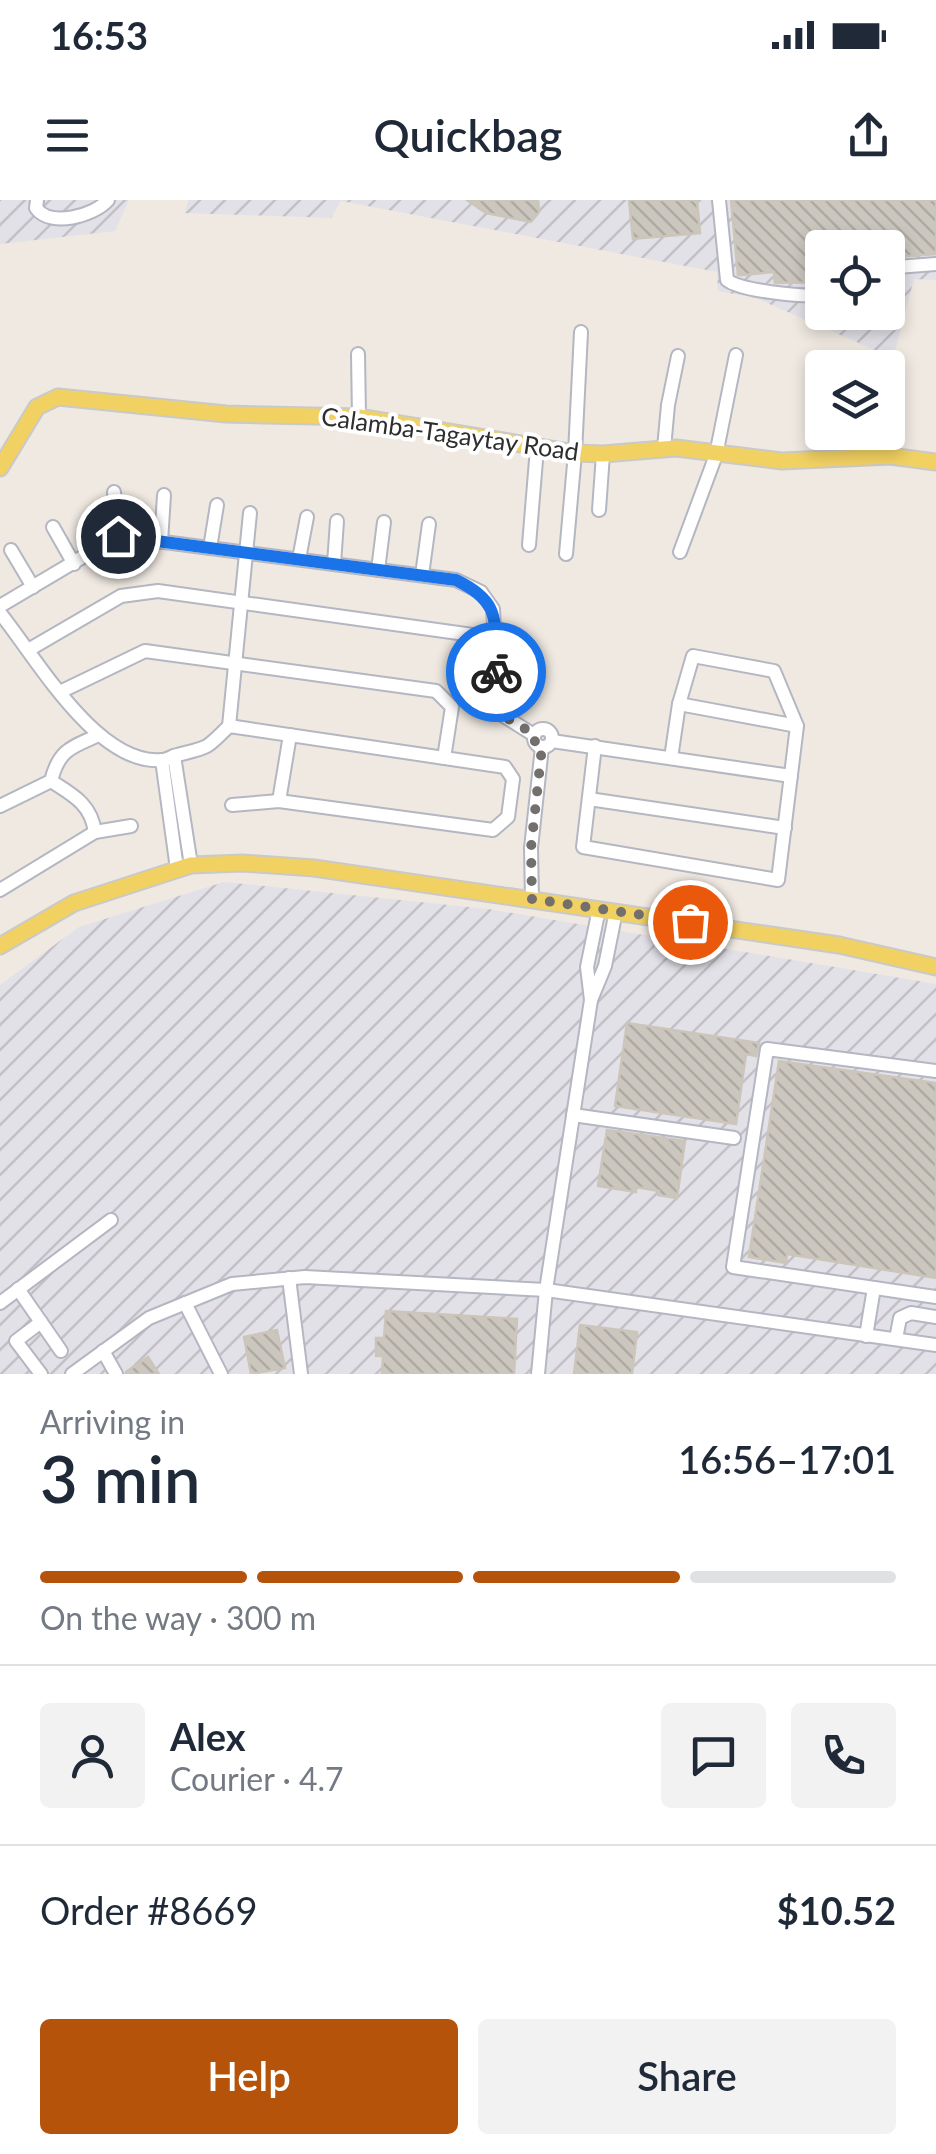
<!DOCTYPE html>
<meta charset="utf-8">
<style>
:root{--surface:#fff;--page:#f2f2f3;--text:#1f2937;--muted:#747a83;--line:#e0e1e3;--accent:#b45309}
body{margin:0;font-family:Lato,sans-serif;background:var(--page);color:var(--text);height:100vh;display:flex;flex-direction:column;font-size:38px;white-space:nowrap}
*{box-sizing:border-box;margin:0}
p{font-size:32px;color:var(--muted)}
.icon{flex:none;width:55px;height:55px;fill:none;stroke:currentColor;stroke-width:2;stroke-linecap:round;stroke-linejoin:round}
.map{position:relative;height:1174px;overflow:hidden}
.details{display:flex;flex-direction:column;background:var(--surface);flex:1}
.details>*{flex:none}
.tools{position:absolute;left:805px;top:30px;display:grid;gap:20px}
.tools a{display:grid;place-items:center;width:100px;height:100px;border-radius:10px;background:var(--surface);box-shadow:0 5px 15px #0003;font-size:50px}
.pin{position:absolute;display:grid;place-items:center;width:85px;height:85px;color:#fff;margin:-42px;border:5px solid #fff;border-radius:50%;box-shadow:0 2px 10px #0007}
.courier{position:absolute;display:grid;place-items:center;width:100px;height:100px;margin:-50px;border:8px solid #1a73e8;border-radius:50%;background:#fff;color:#222;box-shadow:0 2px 12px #0007}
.overview em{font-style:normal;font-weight:600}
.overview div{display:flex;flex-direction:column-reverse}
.overview{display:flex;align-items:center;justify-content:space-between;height:170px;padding:0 40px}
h1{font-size:65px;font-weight:600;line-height:75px}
.bar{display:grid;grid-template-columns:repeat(4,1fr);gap:15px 10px;align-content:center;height:120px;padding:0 40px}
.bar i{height:12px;border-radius:8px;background:var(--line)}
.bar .active{background:var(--accent)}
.bar p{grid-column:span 4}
.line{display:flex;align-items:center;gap:25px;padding:0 40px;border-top:2px solid var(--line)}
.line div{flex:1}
.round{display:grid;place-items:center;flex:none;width:105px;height:105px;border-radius:10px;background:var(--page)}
.primary-button{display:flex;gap:20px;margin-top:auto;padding:20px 40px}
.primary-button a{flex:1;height:115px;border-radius:10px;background:var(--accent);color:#fff;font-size:40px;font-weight:600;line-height:115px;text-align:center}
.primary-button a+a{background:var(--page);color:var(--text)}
.status{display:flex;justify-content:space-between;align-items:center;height:70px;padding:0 50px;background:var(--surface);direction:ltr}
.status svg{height:28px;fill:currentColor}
header{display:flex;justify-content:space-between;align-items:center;height:130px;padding:0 40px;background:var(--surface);font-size:45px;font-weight:600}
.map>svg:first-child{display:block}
</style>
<div class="status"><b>16:53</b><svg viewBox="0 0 49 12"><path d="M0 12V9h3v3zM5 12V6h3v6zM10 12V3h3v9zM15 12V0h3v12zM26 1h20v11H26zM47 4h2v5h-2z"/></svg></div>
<header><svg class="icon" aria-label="menu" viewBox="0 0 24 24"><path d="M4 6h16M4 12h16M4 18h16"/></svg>Quickbag<svg class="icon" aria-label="share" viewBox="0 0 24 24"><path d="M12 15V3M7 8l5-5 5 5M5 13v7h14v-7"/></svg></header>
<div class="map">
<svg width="936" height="1174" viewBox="0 0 936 1174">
<defs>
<pattern id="industrial-furrows" width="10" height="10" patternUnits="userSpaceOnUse" patternTransform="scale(2.5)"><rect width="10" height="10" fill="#e3e1e8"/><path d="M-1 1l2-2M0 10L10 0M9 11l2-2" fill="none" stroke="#c3c1c7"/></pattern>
<pattern id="building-back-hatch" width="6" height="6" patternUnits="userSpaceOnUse" patternTransform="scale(2.5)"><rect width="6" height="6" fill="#cbc7bf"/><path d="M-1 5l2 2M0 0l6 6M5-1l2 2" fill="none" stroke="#afaba4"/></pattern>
</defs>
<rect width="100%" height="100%" fill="#efe9e1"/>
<g fill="url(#industrial-furrows)" fill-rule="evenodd">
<polygon points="0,0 129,0 115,31 0,44"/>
<path d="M188,0H936V80L914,79L893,158L756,98L718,91L717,72L341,1L331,18L185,13ZM822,48H888V112H822Z"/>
<polygon points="224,682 488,709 936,784 936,1174 0,1174 0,785 79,727"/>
</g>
<g fill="url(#building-back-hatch)" stroke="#cbc5ba" stroke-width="2.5">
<polygon points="467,0 538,0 539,12 531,22 486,13"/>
<polygon points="629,0 697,0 700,33 633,39"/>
<polygon points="731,0 936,0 936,54 896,57 888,62 888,48 822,48 822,82 775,83 774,72 741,75 738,75"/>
<polygon points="627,823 759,843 756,856 746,854 736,924 615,906"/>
<polygon points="779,861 936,883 936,1078 787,1054 786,1063 749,1057"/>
<polygon points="607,930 685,941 677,998 658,995 659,991 636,987 636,992 598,986"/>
<polygon points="386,1111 517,1119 514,1174 382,1174 383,1156 376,1156 376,1138 384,1138"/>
<polygon points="580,1125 637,1132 632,1174 574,1174"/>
<polygon points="277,1130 285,1168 251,1174 244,1137"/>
<polygon points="148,1157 159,1174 126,1174 126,1172"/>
</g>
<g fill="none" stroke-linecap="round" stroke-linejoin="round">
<g stroke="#b4b7c1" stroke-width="16">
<g id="minor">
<path d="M37,0L36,8C50,28 94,16 108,0"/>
<path d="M719,0L727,80C741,91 803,97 822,95"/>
<polyline points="888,76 897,67 936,64"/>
<polyline points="358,154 359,217"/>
<polyline points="664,248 668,205 678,156"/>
<polyline points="114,292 118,336"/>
<polyline points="599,310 603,254"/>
<polyline points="53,327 74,364"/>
<polyline points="161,342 164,295"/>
<polyline points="529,345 537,248"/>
<polyline points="210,348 217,305"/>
<polyline points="11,350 33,387"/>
<polyline points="680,352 716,255 736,155"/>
<polyline points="566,354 575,253 581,132"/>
<polyline points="299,359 307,317"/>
<polyline points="334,364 337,321"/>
<polyline points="378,370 384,322"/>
<polyline points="422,375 429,324"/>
<polyline points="0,406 118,336 456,380 481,392 493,409 499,513 534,535"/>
<path d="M0,413C35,456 97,566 162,560C167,560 172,556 177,555C209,547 205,550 229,526L505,567L513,579L508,617L493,630L279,601L232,605"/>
<polyline points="30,449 121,396 158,391 494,438"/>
<polyline points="60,492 145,451 436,491 452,507 444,558"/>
<polyline points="679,504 797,526"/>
<polyline points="229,526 250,313"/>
<circle cx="543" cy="538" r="9"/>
<polyline points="552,541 791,576"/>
<polyline points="595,546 583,647 778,680 797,526 774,471 693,456 679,504 671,558"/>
<polyline points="174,556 191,665"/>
<polyline points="162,560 177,669"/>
<polyline points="589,599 785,628"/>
<polyline points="279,601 290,535"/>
<polyline points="0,606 51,581"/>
<path d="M95,632C91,604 73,595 51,581C59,549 72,547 99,535"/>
<polyline points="0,690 95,632 131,626"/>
<polyline points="532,699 531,648 542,547"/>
<polyline points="591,800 587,767 599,709"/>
<polyline points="936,871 767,849 733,1067 936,1097"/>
<polyline points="573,915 734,938"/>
<polyline points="289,1078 301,1174"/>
<polyline points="18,1089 61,1151"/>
<polyline points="0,1103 111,1020"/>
<polyline points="185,1103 221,1174"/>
<polyline points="866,1136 874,1088"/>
<polyline points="896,1139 900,1118 911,1113 936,1117"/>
<polyline points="103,1151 116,1174"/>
<polyline points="41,1174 16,1141 41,1122"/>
<polyline points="72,1174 149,1118 232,1084 305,1077 546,1090 936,1145"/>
<polyline points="538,1174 546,1090 591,800 605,766 616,711"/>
</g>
</g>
<g stroke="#c9c9c9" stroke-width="19">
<g id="major">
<polyline points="0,268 37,207 58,197 226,214 359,217 575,253 603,254 676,248 782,261 890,256 936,262"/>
<polyline points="0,746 74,703 191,665 243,663 314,668 839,745 936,767"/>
</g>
</g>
<use href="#minor" stroke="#fff" stroke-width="12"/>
<use href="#major" stroke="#f2d163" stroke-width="15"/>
</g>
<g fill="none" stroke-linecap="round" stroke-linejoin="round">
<polyline stroke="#726f6d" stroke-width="10" stroke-dasharray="0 18" points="496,472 498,513 534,534 535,542 542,547 531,648 532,699 690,722"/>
<path stroke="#1a73e8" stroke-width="12" d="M118,336L456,380C505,404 493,423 496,472"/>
</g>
<g text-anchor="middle" stroke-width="8" stroke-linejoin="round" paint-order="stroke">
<g font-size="25" fill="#2e2e2e" stroke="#fff">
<text transform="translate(450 234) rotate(8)" y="9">Calamba-Tagaytay Road</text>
</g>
</g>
</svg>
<div class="tools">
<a><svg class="icon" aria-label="locate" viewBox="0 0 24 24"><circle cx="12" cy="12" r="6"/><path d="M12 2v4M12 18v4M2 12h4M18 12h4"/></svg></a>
<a><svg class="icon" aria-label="layers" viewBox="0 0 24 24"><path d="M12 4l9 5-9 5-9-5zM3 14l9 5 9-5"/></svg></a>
</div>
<div class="pin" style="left:690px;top:722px;background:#ea580c"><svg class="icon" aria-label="bag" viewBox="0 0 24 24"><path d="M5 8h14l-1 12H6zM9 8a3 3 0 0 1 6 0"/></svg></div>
<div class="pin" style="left:118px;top:336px;background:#1f2937"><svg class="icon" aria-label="home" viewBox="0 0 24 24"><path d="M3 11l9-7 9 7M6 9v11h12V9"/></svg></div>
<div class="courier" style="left:496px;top:472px"><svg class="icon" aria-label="bike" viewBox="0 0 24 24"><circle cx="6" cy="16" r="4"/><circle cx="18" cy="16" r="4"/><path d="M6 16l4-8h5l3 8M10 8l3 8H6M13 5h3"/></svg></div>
</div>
<section class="details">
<div class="overview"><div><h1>3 min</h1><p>Arriving in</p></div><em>16:56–17:01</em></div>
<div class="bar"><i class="active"></i><i class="active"></i><i class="active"></i><i></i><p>On the way · 300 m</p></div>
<div class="line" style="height:180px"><a class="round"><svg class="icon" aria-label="person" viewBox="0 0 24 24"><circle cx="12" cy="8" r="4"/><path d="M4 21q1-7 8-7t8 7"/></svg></a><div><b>Alex</b><p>Courier · 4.7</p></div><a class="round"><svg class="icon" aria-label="chat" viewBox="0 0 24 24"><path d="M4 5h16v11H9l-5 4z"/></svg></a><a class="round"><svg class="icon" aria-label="phone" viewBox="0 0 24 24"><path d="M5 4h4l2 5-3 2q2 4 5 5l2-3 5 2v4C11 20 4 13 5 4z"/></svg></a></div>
<div class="line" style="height:130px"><div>Order #8669</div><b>$10.52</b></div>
<div class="primary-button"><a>Help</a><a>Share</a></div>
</section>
